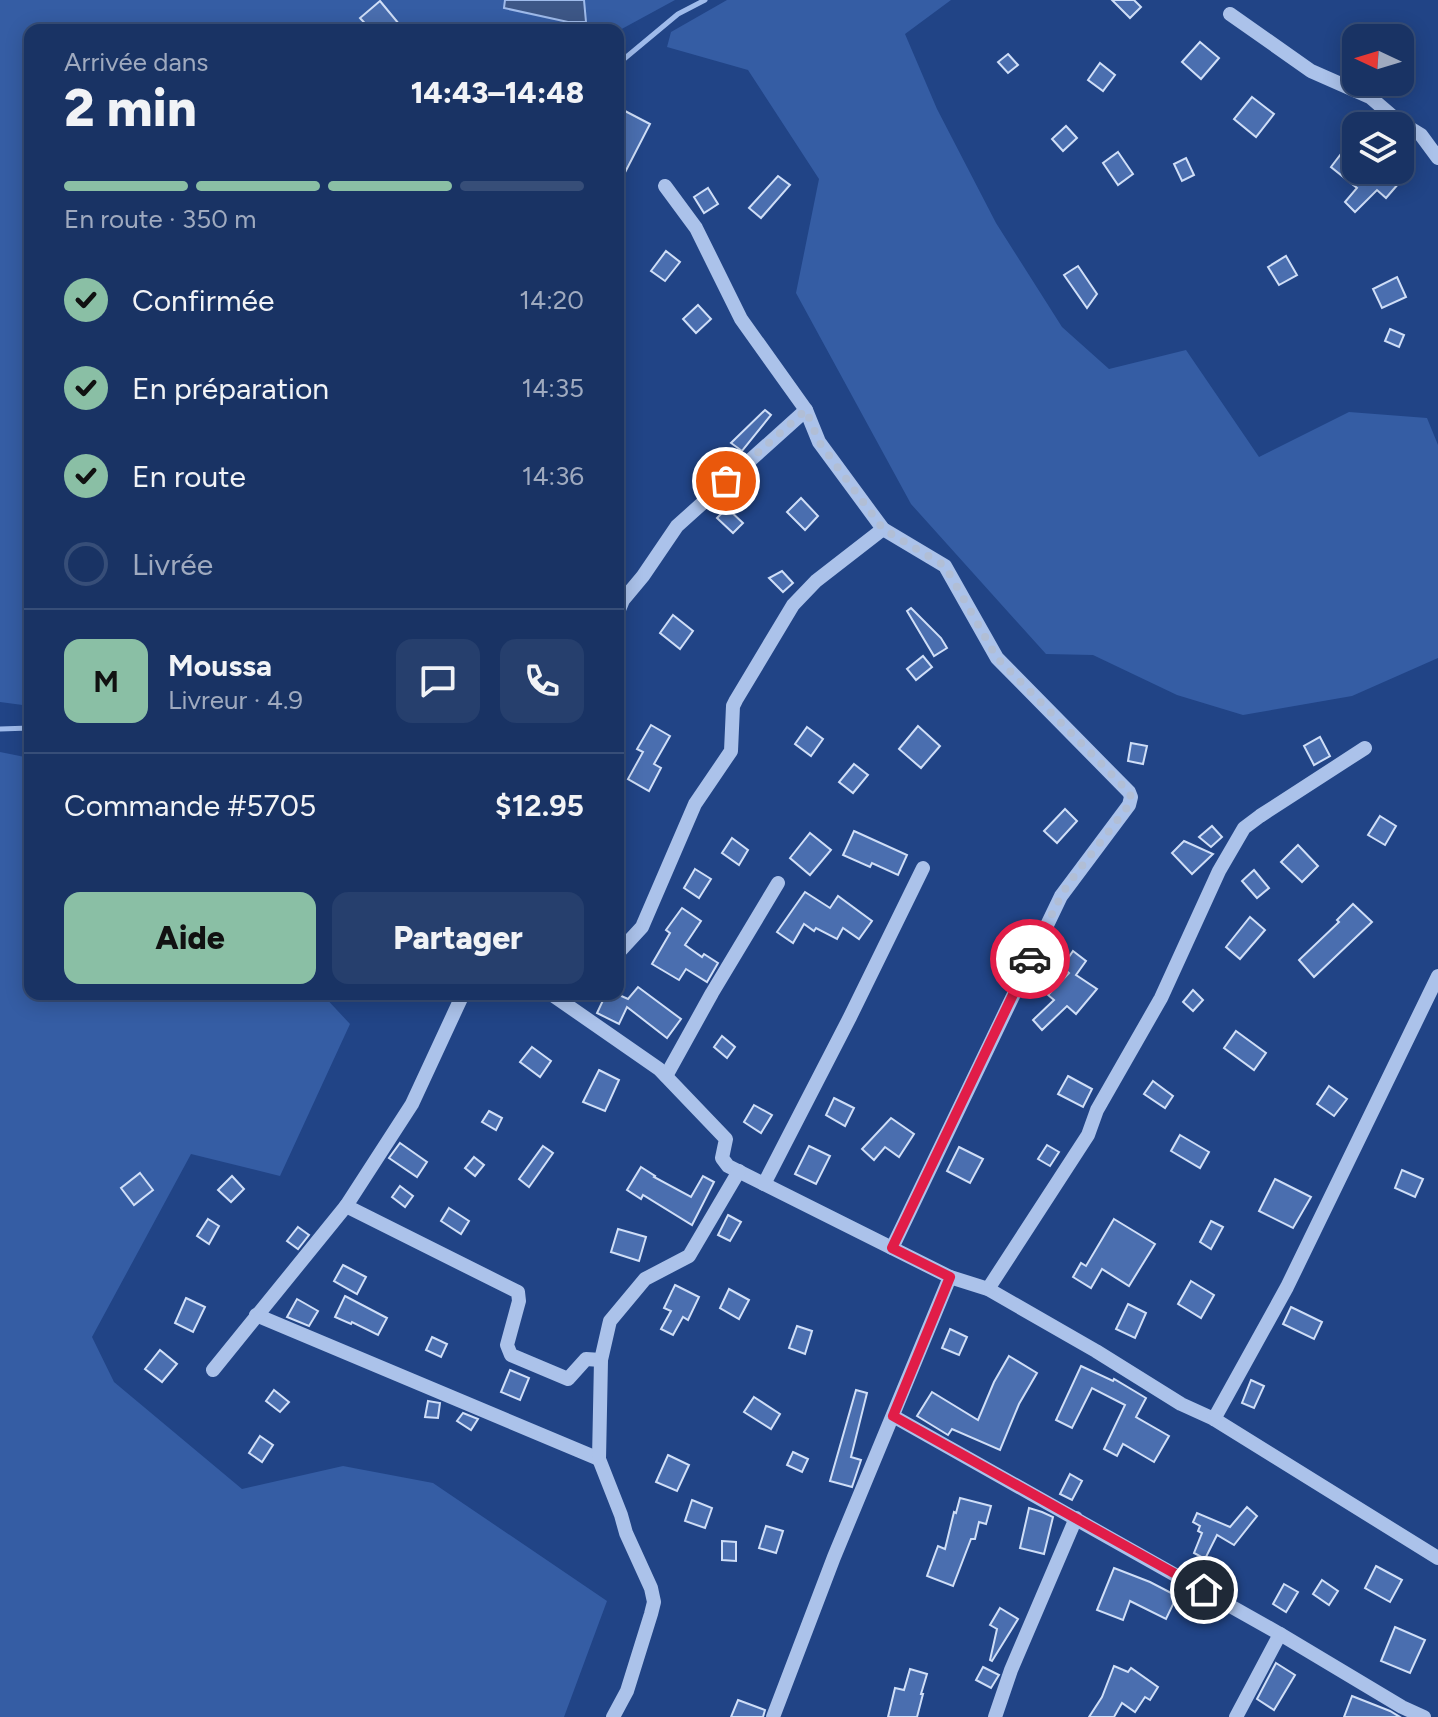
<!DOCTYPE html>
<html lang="fr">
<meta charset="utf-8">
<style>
:root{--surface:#193364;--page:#263f6d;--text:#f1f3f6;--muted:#9faabf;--line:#374e78;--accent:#8abfa5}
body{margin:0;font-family:Figtree,sans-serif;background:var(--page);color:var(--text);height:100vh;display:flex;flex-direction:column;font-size:30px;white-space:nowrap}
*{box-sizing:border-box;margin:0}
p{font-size:26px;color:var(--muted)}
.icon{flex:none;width:44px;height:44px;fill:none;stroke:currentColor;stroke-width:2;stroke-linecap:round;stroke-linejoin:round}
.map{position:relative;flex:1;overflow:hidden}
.panel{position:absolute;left:24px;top:24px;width:600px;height:976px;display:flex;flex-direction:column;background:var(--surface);border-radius:16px;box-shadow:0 4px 20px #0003,0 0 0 2px var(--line)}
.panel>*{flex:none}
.needle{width:52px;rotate:274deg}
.fabs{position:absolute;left:1342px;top:24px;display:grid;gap:16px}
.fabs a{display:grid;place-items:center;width:72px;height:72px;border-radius:16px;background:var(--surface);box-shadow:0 4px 20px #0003,0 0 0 2px var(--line);font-size:40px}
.pin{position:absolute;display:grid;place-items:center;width:68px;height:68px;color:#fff;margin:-34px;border:4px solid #fff;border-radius:50%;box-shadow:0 2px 8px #0007}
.courier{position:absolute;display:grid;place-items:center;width:80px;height:80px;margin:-40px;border:6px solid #e11d48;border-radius:50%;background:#fff;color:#222;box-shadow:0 2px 10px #0007}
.head em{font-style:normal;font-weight:800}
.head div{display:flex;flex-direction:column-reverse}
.head{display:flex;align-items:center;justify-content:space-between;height:136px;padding:0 40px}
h1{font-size:52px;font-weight:800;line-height:60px}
.bar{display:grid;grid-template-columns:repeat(4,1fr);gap:12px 8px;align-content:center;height:96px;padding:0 40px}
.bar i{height:10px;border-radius:6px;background:var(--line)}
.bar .on{background:var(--accent)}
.bar p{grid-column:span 4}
.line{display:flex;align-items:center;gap:20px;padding:0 40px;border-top:2px solid var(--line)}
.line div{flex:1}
.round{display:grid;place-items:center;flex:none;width:84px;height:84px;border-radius:16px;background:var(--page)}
ol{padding:0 40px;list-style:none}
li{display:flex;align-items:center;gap:24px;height:88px}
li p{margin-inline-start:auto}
li .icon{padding:8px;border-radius:50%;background:var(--accent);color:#111;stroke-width:4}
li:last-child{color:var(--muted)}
li i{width:44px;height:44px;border:4px solid var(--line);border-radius:50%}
.primary-button{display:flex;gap:16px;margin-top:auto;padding:16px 40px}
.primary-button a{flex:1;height:92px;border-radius:16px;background:var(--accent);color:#111;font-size:32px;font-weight:800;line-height:92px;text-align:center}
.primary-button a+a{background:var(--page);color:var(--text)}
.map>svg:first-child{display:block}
</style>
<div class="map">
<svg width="1438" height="1717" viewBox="0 0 1438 1717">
<rect width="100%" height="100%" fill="#214486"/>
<g fill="#355da4">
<polygon points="0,0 675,0 618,31 30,30 30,706 0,702"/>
<polygon points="727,0 951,0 905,34 937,109 996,223 1062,327 1109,369 1186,350 1259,457 1349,412 1427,418 1438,445 1438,658 1352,696 1243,715 1177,695 1093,655 1046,654 911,504 796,293 819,179 748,70 667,47 671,32"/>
<polygon points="0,752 30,758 30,994 322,994 350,1024 280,1176 191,1154 92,1337 114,1382 242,1489 343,1466 433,1483 607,1601 564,1717 0,1717"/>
</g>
<polygon fill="#3d5787" stroke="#9fbbeb" stroke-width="2" points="505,0 584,0 586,22 568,22 504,8"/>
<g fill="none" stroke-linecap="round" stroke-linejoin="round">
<g stroke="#9fbbeb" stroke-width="5">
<polyline points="618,64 678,14 705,0"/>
<polyline points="0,729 30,728"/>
</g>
</g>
<g fill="#4a6eaf" stroke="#cfdef7" stroke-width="2">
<polygon points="1112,0 1134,0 1141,7 1130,18"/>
<polygon points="380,1 404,30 371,30 360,18"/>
<polygon points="1200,42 1219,58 1201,79 1182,62"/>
<polygon points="1008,54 1018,65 1008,73 998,62"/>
<polygon points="1100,63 1115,75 1103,91 1088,80"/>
<polygon points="1252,97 1274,114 1256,137 1234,119"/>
<polygon points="625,111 650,124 618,186 618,124"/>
<polygon points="1066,126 1077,138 1063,151 1052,139"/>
<polygon points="1344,150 1356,160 1356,170 1384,170 1399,183 1386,198 1377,190 1355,212 1345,202 1357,188 1331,167"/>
<polygon points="1118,152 1133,174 1118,185 1103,163"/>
<polygon points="1186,158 1194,175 1182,181 1174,164"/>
<polygon points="778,176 790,185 761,218 749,208"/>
<polygon points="708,188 718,204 704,213 694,197"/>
<polygon points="666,251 680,262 665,281 651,271"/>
<polygon points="1286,256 1297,275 1279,285 1268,267"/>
<polygon points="1078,266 1097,294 1087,308 1064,275"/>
<polygon points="1397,277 1406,297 1382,308 1373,289"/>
<polygon points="698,305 711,319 696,333 683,319"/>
<polygon points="1390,329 1404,335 1399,347 1385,341"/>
<polygon points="765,410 771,415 742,451 731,443"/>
<polygon points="801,498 818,516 805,530 787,512"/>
<polygon points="727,508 743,523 733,533 717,518"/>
<polygon points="782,571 793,583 783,592 769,578"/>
<polygon points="911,608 941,638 947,648 934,656 907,611"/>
<polygon points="673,615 693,631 680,649 660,633"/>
<polygon points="923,656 932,667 916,680 907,669"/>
<polygon points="651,725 670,736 654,764 661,768 649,791 628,779 643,752 637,749"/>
<polygon points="918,726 940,746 921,768 899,749"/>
<polygon points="807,727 823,739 811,756 795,744"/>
<polygon points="1320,737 1330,756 1314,765 1304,746"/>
<polygon points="1131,743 1147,746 1143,764 1128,761"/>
<polygon points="854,764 868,775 853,793 839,782"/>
<polygon points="1065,809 1077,821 1057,843 1044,831"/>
<polygon points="1380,816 1396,826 1385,845 1368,835"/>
<polygon points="1212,826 1222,837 1211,847 1199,837"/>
<polygon points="854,831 907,855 898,875 872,863 870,867 843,855"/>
<polygon points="810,833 831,850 810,875 790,858"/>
<polygon points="732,838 748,850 739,865 722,853"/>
<polygon points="1184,841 1213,854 1192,874 1172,853"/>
<polygon points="1298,845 1318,866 1302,882 1281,862"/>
<polygon points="695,869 711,879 699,898 684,888"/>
<polygon points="1254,870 1269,888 1257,898 1242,881"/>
<polygon points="805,892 830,908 838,896 872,921 859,939 843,928 837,939 816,928 814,931 804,924 793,943 777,932"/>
<polygon points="1353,904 1372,922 1314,977 1299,960 1339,922 1337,920"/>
<polygon points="682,908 701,921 685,945 702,957 704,954 718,963 707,982 686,969 679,980 652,964 670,933 666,930"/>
<polygon points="1250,917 1265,930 1240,959 1226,947"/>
<polygon points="1073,951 1086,961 1076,975 1097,989 1076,1014 1067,1006 1042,1030 1033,1020 1054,1000 1048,995 1069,973 1062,967"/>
<polygon points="638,987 681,1019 667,1038 627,1007 619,1024 597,1013 606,994 617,994 628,999"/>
<polygon points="1193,990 1203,1000 1193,1011 1183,1002"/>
<polygon points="1236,1031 1266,1053 1254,1070 1224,1048"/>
<polygon points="722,1036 735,1047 727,1058 714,1047"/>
<polygon points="532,1047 551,1061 540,1077 520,1062"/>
<polygon points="599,1070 619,1080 605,1111 583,1102"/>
<polygon points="1068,1076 1092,1089 1083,1107 1058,1094"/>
<polygon points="1153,1081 1173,1096 1165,1108 1144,1094"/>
<polygon points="1329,1086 1347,1099 1334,1116 1317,1104"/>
<polygon points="834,1098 854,1108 845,1126 826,1115"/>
<polygon points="754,1105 772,1115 761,1133 744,1122"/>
<polygon points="489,1111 502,1118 496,1130 482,1122"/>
<polygon points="891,1118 914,1134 899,1157 885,1147 874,1160 862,1149"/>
<polygon points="1180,1135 1209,1152 1200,1168 1171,1151"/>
<polygon points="400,1143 427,1162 417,1177 389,1158"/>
<polygon points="1047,1145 1059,1152 1050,1166 1038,1159"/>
<polygon points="543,1146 553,1153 529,1187 519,1179"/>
<polygon points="809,1146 830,1156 816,1184 795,1174"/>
<polygon points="959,1147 983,1159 970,1183 947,1171"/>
<polygon points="474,1157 484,1165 475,1176 465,1168"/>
<polygon points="641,1167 655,1176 654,1177 691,1197 703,1176 714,1182 692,1225 643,1195 641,1199 627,1190"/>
<polygon points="1402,1170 1423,1179 1415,1197 1395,1188"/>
<polygon points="140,1173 153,1190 134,1205 121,1188"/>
<polygon points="232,1176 244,1189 231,1202 218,1190"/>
<polygon points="1275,1179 1311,1197 1293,1228 1259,1211"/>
<polygon points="400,1186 413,1196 405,1207 392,1197"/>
<polygon points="449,1208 469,1221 461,1234 441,1221"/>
<polygon points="728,1215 741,1222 730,1241 718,1235"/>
<polygon points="208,1219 219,1226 209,1244 197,1236"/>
<polygon points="1114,1219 1155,1244 1129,1286 1102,1269 1091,1288 1073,1277 1081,1263 1086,1266"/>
<polygon points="1211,1221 1223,1227 1211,1249 1200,1242"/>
<polygon points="298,1227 309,1235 298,1249 287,1241"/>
<polygon points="618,1229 646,1237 639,1261 611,1252"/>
<polygon points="343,1265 366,1277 357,1294 334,1281"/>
<polygon points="1191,1281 1214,1295 1201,1318 1178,1304"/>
<polygon points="675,1285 699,1297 688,1320 683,1317 673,1335 661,1329 671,1311 664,1308"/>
<polygon points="729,1289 749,1300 739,1319 720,1308"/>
<polygon points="345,1296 387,1318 378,1335 352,1322 351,1324 335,1317"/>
<polygon points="186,1298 205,1307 193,1332 175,1323"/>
<polygon points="297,1299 318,1311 309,1326 287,1317"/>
<polygon points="1128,1304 1146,1313 1135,1338 1116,1329"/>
<polygon points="1291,1307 1322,1322 1314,1339 1283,1324"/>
<polygon points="797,1326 812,1331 805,1354 789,1348"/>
<polygon points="950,1329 967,1337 959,1355 942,1348"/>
<polygon points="432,1337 447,1344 441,1357 426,1350"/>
<polygon points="160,1350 177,1364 162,1382 145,1369"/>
<polygon points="1009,1356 1037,1373 1019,1404 1000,1450 952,1429 948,1435 917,1416 932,1392 978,1420 994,1382"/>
<polygon points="1081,1366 1113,1381 1114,1379 1146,1398 1136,1417 1169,1436 1154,1462 1123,1444 1117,1456 1104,1449 1125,1405 1092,1388 1072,1428 1056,1420"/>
<polygon points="510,1370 529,1378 520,1400 501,1392"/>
<polygon points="1251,1380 1264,1386 1254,1408 1242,1403"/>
<polygon points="274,1390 289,1402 280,1412 266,1401"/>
<polygon points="856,1390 867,1393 851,1457 861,1460 852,1487 830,1481"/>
<polygon points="754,1397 780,1414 771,1429 744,1412"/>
<polygon points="428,1401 440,1403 438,1418 425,1417"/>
<polygon points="463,1413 478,1419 471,1430 457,1421"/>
<polygon points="260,1436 273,1445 262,1462 249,1453"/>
<polygon points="793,1452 808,1459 802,1472 787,1465"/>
<polygon points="668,1455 689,1465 677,1491 656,1482"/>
<polygon points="1070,1474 1082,1481 1072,1500 1060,1494"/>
<polygon points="960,1498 991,1506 986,1524 979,1522 975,1539 971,1539 953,1586 927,1576 938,1546 945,1549 954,1512 956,1513"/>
<polygon points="692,1500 712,1508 705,1528 685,1521"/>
<polygon points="1247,1507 1257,1516 1234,1545 1217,1535 1205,1559 1194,1553 1202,1533 1198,1531 1200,1526 1193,1522 1197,1513 1230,1527"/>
<polygon points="1029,1508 1042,1512 1053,1517 1044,1554 1020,1548"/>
<polygon points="766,1526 783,1531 776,1553 759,1548"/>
<polygon points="722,1541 736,1542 736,1561 722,1560"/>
<polygon points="1376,1566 1402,1580 1390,1602 1365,1588"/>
<polygon points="1114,1568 1150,1582 1177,1596 1166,1619 1130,1601 1123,1620 1097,1610"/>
<polygon points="1322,1580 1338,1591 1329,1605 1313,1594"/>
<polygon points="1284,1584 1298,1592 1286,1612 1273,1604"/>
<polygon points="1000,1608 1018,1619 992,1661 990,1660 997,1629 990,1625"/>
<polygon points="1395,1627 1425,1640 1410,1673 1381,1661"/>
<polygon points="1276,1663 1295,1675 1274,1710 1257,1699"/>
<polygon points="1114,1666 1128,1672 1131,1668 1158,1687 1150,1700 1145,1697 1135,1712 1122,1703 1114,1717 1089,1717 1102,1697"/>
<polygon points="983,1667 999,1675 991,1688 976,1680"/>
<polygon points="910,1669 927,1674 921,1694 923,1694 917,1717 888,1717 895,1688 904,1690"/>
<polygon points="1352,1696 1390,1711 1400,1717 1344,1717"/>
<polygon points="738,1700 765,1710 763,1717 731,1717"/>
</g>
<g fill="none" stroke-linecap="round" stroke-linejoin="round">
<g stroke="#abc2ea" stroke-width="14">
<polyline points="1230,14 1311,71 1370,97 1398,121 1421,135 1438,158"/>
<polyline points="665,186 696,228 741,319 806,410 819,442 883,529 945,566 997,658 1129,792 1131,797 1129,805 1061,896 892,1248"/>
<polyline points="618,612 623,600 643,576 677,526 806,410"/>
<polyline points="618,953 642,927 695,804 731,751 733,706 736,700 793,605 816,581 883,529"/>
<polyline points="551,994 659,1069 726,1139 722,1158 728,1166 950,1277 988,1289 1096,1351 1181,1404 1214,1419 1438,1558"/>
<polyline points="666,1076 712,993 778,883"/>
<polyline points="764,1184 850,1017 923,868"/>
<polyline points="346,1206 518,1292 519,1301 507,1345 511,1355 568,1379 586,1359 601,1360"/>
<polyline points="988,1289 1088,1135 1097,1110 1161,998 1219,871 1244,828 1260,816 1365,748"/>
<polyline points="256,1315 599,1459"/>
<polyline points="213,1370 346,1206 412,1104 463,994"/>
<polyline points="893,1416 1280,1634 1402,1707 1424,1717"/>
<polyline points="1214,1419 1287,1287 1438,976"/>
<polyline points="613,1717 627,1691 651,1614 654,1602 651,1588 626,1533 621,1515 599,1459 601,1360 609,1325 610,1321 645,1279 689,1256 739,1171"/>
<polyline points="773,1717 834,1557 950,1277"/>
<polyline points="995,1717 1011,1670 1076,1518"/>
<polyline points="1236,1717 1280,1634"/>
</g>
</g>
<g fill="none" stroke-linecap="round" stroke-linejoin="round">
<polyline stroke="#b1bed5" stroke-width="8" stroke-dasharray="0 14.4" points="726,481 806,410 819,442 883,529 945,566 997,658 1129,792 1131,797 1129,805 1069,883 1061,896 1030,959"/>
<polyline stroke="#e11d48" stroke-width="10" points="1030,959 892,1248 950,1277 893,1416 1204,1590"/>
</g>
</svg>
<div class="fabs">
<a><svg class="needle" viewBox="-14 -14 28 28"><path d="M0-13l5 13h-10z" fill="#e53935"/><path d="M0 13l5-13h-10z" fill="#9faabf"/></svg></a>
<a><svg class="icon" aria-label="layers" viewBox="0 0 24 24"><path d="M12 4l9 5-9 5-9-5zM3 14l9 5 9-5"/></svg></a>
</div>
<div class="pin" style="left:726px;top:481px;background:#ea580c"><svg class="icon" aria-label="bag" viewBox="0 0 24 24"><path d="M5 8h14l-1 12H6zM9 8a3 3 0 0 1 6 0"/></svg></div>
<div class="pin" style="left:1204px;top:1590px;background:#1f2937"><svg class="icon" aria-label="home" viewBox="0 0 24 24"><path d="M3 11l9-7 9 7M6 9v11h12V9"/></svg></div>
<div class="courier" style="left:1030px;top:959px"><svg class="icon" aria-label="car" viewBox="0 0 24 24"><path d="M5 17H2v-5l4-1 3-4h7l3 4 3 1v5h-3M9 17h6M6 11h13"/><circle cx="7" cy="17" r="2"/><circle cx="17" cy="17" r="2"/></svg></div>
<section class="panel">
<div class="head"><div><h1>2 min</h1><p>Arrivée dans</p></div><em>14:43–14:48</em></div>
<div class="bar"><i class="on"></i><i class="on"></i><i class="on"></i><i></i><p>En route · 350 m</p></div>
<ol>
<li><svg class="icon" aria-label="check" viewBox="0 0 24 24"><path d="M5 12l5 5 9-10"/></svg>Confirmée<p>14:20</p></li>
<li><svg class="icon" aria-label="check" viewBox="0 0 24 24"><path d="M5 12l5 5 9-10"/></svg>En préparation<p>14:35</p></li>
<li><svg class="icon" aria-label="check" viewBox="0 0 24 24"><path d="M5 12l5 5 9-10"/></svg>En route<p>14:36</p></li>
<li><i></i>Livrée</li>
</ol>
<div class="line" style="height:144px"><b class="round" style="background:var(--accent);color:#111">M</b><div><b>Moussa</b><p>Livreur · 4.9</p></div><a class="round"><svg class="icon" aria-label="chat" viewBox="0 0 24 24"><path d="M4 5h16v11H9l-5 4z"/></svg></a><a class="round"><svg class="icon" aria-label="phone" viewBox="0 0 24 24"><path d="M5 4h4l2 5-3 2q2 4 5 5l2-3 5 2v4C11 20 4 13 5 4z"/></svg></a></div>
<div class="line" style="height:104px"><div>Commande #5705</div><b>$12.95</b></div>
<div class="primary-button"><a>Aide</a><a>Partager</a></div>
</section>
</div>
